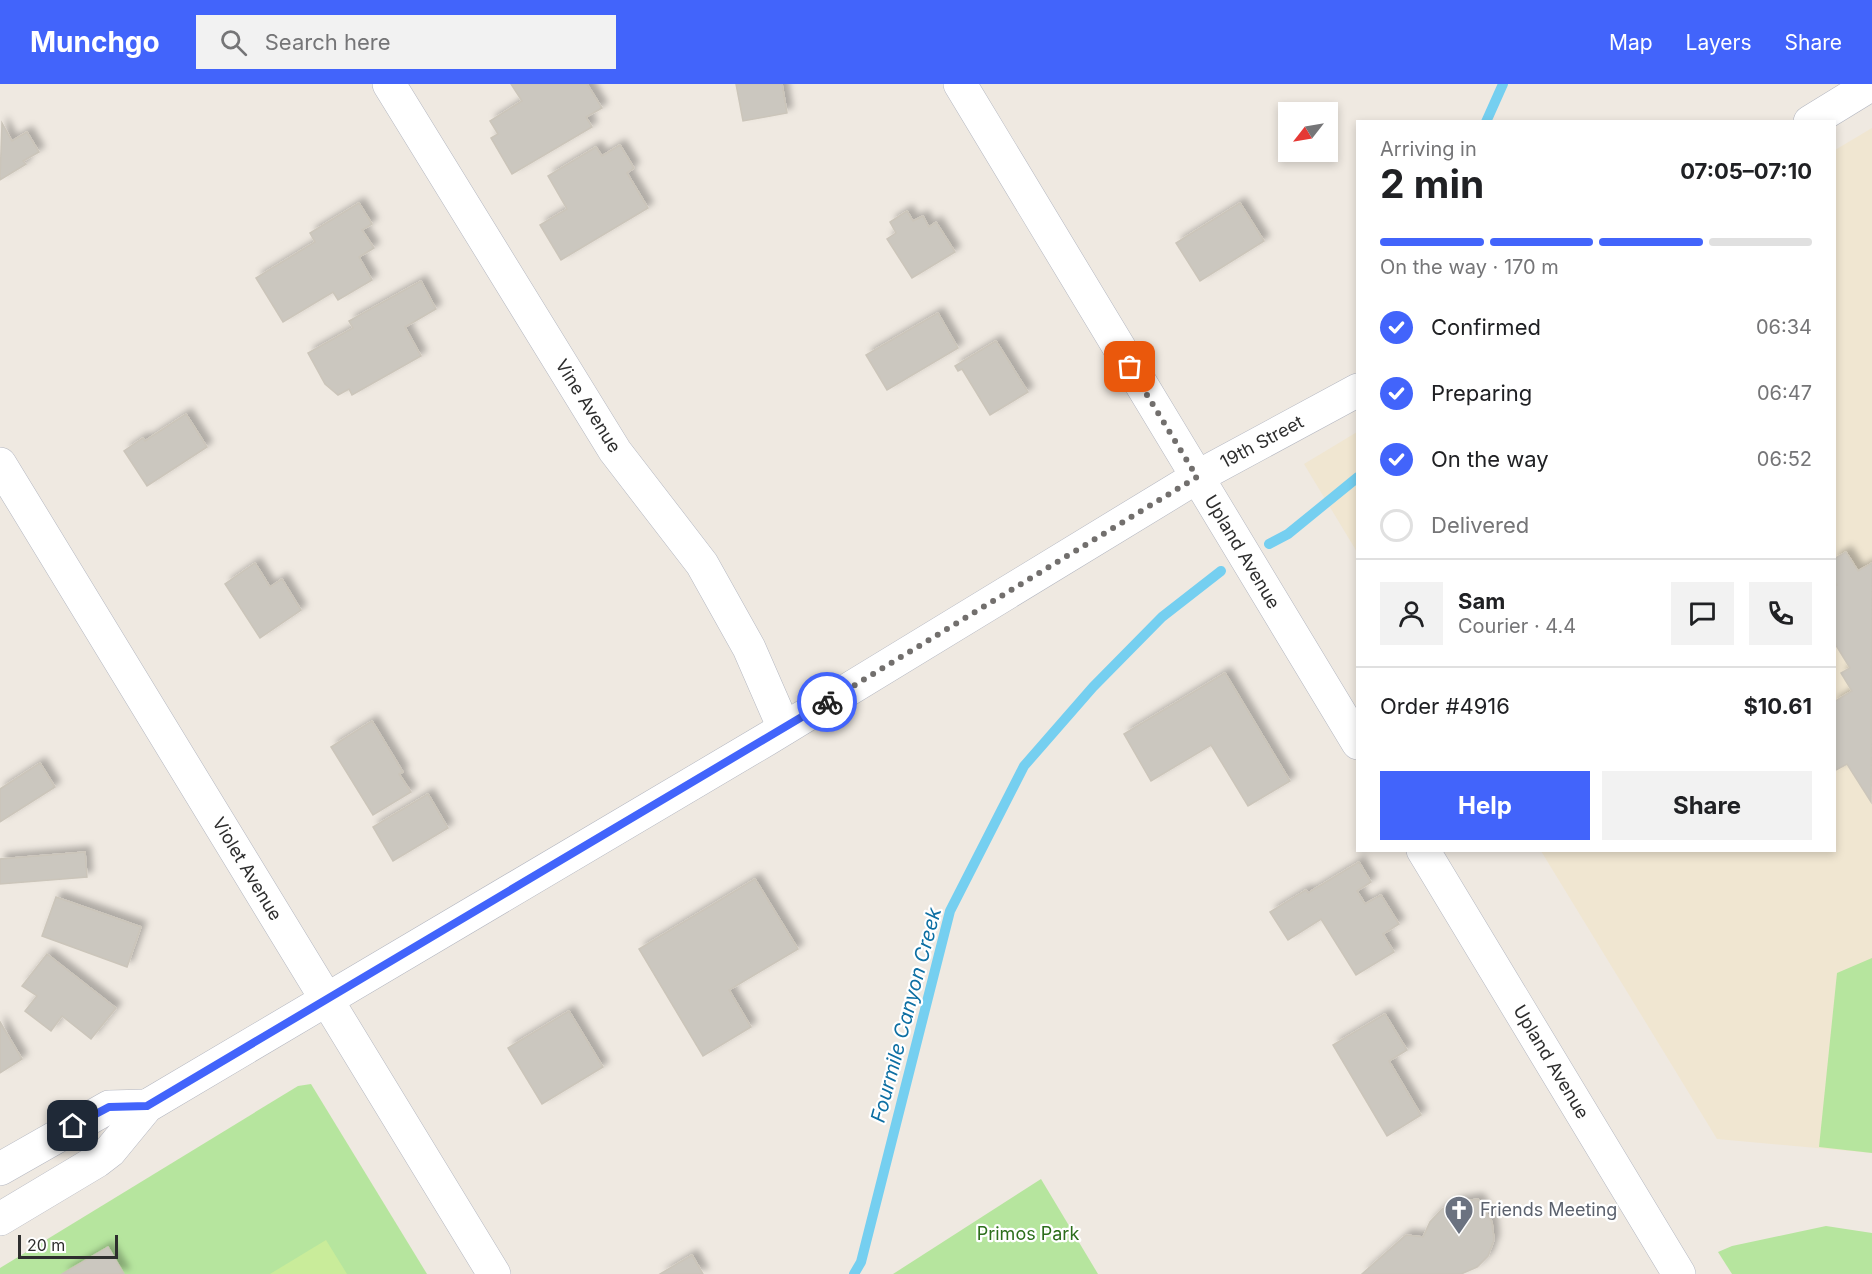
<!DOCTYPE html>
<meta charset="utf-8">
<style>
:root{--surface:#fff;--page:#f2f2f2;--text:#202124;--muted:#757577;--line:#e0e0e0;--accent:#4264fb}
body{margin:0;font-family:Inter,sans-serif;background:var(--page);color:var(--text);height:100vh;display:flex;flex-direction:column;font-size:22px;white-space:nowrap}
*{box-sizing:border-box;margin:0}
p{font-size:20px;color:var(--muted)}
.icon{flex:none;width:33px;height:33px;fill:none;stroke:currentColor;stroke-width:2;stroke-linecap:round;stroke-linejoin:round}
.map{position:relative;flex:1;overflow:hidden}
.details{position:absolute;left:1356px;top:36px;width:480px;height:732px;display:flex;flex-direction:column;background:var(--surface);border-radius:0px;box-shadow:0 3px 9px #0003}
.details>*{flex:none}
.needle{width:39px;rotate:239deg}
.buttons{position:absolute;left:1278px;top:18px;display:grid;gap:12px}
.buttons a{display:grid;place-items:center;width:60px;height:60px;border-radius:0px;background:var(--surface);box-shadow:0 3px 9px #0003;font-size:30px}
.scale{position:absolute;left:18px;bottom:15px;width:100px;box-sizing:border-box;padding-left:6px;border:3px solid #2e2e2e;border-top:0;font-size:16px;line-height:21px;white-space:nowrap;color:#2e2e2e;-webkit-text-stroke:4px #fff;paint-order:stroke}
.pin{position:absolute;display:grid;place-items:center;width:51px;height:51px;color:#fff;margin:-26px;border-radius:12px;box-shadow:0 3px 9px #0006}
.courier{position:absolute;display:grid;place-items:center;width:60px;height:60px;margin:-30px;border:4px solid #4264fb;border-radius:50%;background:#fff;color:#222;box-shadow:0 2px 8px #0007}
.headline em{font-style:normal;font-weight:700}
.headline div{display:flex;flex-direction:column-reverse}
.headline{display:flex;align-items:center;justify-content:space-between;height:102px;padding:0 24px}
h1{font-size:39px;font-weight:700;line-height:45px}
.bar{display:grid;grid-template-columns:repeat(4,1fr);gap:9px 6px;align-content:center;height:72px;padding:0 24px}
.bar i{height:8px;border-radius:4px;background:var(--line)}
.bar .selected{background:var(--accent)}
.bar p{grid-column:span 4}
.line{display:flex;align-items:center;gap:15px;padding:0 24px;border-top:2px solid var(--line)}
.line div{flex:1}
.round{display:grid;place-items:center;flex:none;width:63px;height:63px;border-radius:0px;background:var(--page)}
ol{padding:0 24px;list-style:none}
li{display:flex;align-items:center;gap:18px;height:66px}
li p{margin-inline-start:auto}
li .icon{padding:6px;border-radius:50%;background:var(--accent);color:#fff;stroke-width:4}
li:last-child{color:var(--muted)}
li i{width:33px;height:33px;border:3px solid var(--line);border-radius:50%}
.button{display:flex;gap:12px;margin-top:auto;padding:12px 24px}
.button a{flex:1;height:69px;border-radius:0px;background:var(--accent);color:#fff;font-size:24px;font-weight:700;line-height:69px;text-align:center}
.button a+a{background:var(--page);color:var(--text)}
header{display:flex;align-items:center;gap:36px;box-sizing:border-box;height:84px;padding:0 30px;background:var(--accent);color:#fff}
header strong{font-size:28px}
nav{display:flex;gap:33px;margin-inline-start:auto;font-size:21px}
.search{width:420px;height:54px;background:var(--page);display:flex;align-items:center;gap:15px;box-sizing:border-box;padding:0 21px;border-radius:0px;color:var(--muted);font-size:22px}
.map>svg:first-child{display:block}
</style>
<header>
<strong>Munchgo</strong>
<div class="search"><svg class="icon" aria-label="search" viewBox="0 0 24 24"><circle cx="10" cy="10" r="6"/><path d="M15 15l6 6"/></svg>Search here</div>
<nav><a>Map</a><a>Layers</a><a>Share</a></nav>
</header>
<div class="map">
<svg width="1872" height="1190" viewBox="0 0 1872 1190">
<defs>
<filter id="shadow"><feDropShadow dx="5.5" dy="-5.5" stdDeviation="3" flood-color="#0004"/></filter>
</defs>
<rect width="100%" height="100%" fill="#efe9e1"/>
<g fill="#f0e6d1">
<polygon points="1872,44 1872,1069 1717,1055 1541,767 1834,766 1835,66"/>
<polygon points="1357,348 1357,468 1304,380"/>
</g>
<g fill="#b6e59e">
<polygon points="1872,874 1872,1069 1819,1063 1837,889"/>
<polygon points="311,1000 427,1190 0,1190 0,1184 298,1002"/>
<polygon points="1041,1095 1098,1190 893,1190"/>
<polygon points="1826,1142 1872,1149 1872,1190 1732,1190 1718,1168 1732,1162"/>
</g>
<polygon fill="#c9ec9a" points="326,1156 347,1190 270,1190"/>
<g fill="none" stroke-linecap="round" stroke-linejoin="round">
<g stroke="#75cff0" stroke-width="10">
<polyline points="1486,38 1503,0"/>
<polyline points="1269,460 1288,450 1358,393"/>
<polyline points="854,1190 861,1178 950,827 1024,682 1093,603 1162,533 1221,487"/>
</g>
</g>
<g fill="#cbc7bf" stroke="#cbc5ba" stroke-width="1.5" filter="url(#shadow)">
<polygon points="511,0 587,0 602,24 586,33 592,43 512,90 491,54 498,50 490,37 522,17"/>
<polygon points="736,0 782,0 787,29 743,37"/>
<polygon points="2,39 12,57 27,48 39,68 23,77 26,80 0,96"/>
<polygon points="620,61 634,84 627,89 648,124 561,176 540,141 567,125 548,92 596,63 602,72"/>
<polygon points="359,119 372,140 362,146 374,164 359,173 372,196 338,216 333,208 283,238 256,194 315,158 310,149"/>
<polygon points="1240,119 1264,157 1200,197 1176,159"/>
<polygon points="907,127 913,137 923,132 929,143 936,138 955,168 912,194 887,155 896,149 890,138"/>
<polygon points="421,197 436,225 405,243 421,272 352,311 349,305 338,311 325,300 308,269 353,244 349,237"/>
<polygon points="938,229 958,264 887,306 866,271"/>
<polygon points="996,257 1028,308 990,331 962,285 958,287 955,282"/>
<polygon points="186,330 207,363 147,402 124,367 143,354 145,357"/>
<polygon points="1846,468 1858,487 1872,479 1871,718 1847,680 1834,687 1834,618 1852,607 1841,589 1850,584 1834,558 1834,502 1837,501 1834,496 1834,475"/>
<polygon points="255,479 270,503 282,495 301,526 260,554 225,500"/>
<polygon points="1225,589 1290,697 1248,722 1211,661 1151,697 1124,650"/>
<polygon points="372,637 403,688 399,690 411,708 373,731 331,663"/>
<polygon points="40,679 55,703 0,738 0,705"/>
<polygon points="428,710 448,744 393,777 373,743"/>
<polygon points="85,768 87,793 0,800 0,775"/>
<polygon points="1359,778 1371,798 1357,807 1365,820 1381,811 1399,840 1383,850 1394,868 1356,891 1321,835 1288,856 1270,828 1306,806 1308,809"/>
<polygon points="755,795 798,865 729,906 751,943 703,972 639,865"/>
<polygon points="56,813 141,843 127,883 42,852"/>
<polygon points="47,870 116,924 91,955 62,932 51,947 25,927 37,912 22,902"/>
<polygon points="569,927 603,983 542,1020 508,964"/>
<polygon points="1385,930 1407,966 1389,977 1421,1031 1387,1052 1333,961"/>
<polygon points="0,938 22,975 0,989"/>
<polygon points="1478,1115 1492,1138 1494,1156 1488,1172 1477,1183 1461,1190 1362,1190 1406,1151 1423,1153 1430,1138 1442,1125 1457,1118"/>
<polygon points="108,1163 124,1190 62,1190"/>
<polygon points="692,1171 703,1190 660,1190"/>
</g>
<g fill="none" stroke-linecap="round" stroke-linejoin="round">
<g stroke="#b4b7c1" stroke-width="34">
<g id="minor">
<polyline points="389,0 615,367 702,480 749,564 784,644"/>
<polyline points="960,0 1358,659"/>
<polyline points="1810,38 1872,0"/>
<polyline points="0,380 494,1190"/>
<polyline points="1423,766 1679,1190"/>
<polyline points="0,1085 109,1023 147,1022"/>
<polyline points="0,1135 97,1077 110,1067 147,1022 767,655 1197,393 1358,306"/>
</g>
</g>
<use href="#minor" stroke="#fff" stroke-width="33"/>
</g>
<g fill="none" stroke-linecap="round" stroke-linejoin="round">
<polyline stroke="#726f6d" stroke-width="6" stroke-dasharray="0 10.8" points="827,618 1197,393 1130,283"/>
<polyline stroke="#4264fb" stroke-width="8" points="73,1042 109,1023 147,1022 827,618"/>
</g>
<defs>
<g id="church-pin" transform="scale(1.5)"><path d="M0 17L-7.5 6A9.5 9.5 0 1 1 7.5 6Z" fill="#6b7280" stroke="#fff"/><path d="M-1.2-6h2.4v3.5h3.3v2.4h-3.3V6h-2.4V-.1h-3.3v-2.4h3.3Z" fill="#fff"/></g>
</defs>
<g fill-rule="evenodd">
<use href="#church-pin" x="1459" y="1126"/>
</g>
<g text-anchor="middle" stroke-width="4.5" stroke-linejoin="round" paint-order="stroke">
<g font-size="18" fill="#2e2e2e" stroke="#fff">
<text transform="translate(588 322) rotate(58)" y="6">Vine Avenue</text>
<text transform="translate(1262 358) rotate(-28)" y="6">19th Street</text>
<text transform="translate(1242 468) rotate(59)" y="6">Upland Avenue</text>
<text transform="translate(247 785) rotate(59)" y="6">Violet Avenue</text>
<text transform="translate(1551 978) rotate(59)" y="6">Upland Avenue</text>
</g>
<g font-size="18" fill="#5b616d" stroke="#fff" text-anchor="start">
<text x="1480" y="1132">Friends Meeting</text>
</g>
<g font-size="18" fill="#2c6e1b" stroke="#fff">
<text x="1028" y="1156">Primos Park</text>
</g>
<g font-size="20" font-style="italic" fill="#0d6fa3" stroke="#fff">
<text transform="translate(906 931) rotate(-75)" y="7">Fourmile Canyon Creek</text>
</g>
</g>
</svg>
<div class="buttons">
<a><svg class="needle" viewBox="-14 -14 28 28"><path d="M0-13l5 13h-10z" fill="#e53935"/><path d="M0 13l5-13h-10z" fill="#757577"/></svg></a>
</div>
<div class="scale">20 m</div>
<div class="pin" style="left:1130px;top:283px;background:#ea580c"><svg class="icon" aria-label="bag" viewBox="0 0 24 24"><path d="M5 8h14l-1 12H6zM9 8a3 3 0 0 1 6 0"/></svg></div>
<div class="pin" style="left:73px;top:1042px;background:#1f2937"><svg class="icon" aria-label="home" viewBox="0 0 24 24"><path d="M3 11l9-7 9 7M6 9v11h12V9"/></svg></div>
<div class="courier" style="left:827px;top:618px"><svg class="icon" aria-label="bike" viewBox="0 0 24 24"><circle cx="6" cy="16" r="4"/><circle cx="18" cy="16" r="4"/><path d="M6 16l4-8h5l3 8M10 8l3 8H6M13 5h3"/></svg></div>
<section class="details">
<div class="headline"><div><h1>2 min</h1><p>Arriving in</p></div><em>07:05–07:10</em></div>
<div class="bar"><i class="selected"></i><i class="selected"></i><i class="selected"></i><i></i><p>On the way · 170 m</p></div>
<ol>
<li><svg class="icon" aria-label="check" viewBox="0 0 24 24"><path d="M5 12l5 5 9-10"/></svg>Confirmed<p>06:34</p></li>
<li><svg class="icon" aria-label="check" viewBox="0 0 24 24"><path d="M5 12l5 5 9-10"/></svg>Preparing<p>06:47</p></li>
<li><svg class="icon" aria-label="check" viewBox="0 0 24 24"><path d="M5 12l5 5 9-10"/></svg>On the way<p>06:52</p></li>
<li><i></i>Delivered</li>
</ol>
<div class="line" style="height:108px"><a class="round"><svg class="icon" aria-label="person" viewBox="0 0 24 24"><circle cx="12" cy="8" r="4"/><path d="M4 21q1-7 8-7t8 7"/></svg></a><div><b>Sam</b><p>Courier · 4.4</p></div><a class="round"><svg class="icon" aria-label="chat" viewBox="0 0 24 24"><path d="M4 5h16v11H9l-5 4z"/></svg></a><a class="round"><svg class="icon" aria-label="phone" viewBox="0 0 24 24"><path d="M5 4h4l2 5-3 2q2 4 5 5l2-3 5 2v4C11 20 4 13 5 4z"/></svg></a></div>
<div class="line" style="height:78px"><div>Order #4916</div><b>$10.61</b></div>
<div class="button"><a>Help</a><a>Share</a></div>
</section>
</div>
